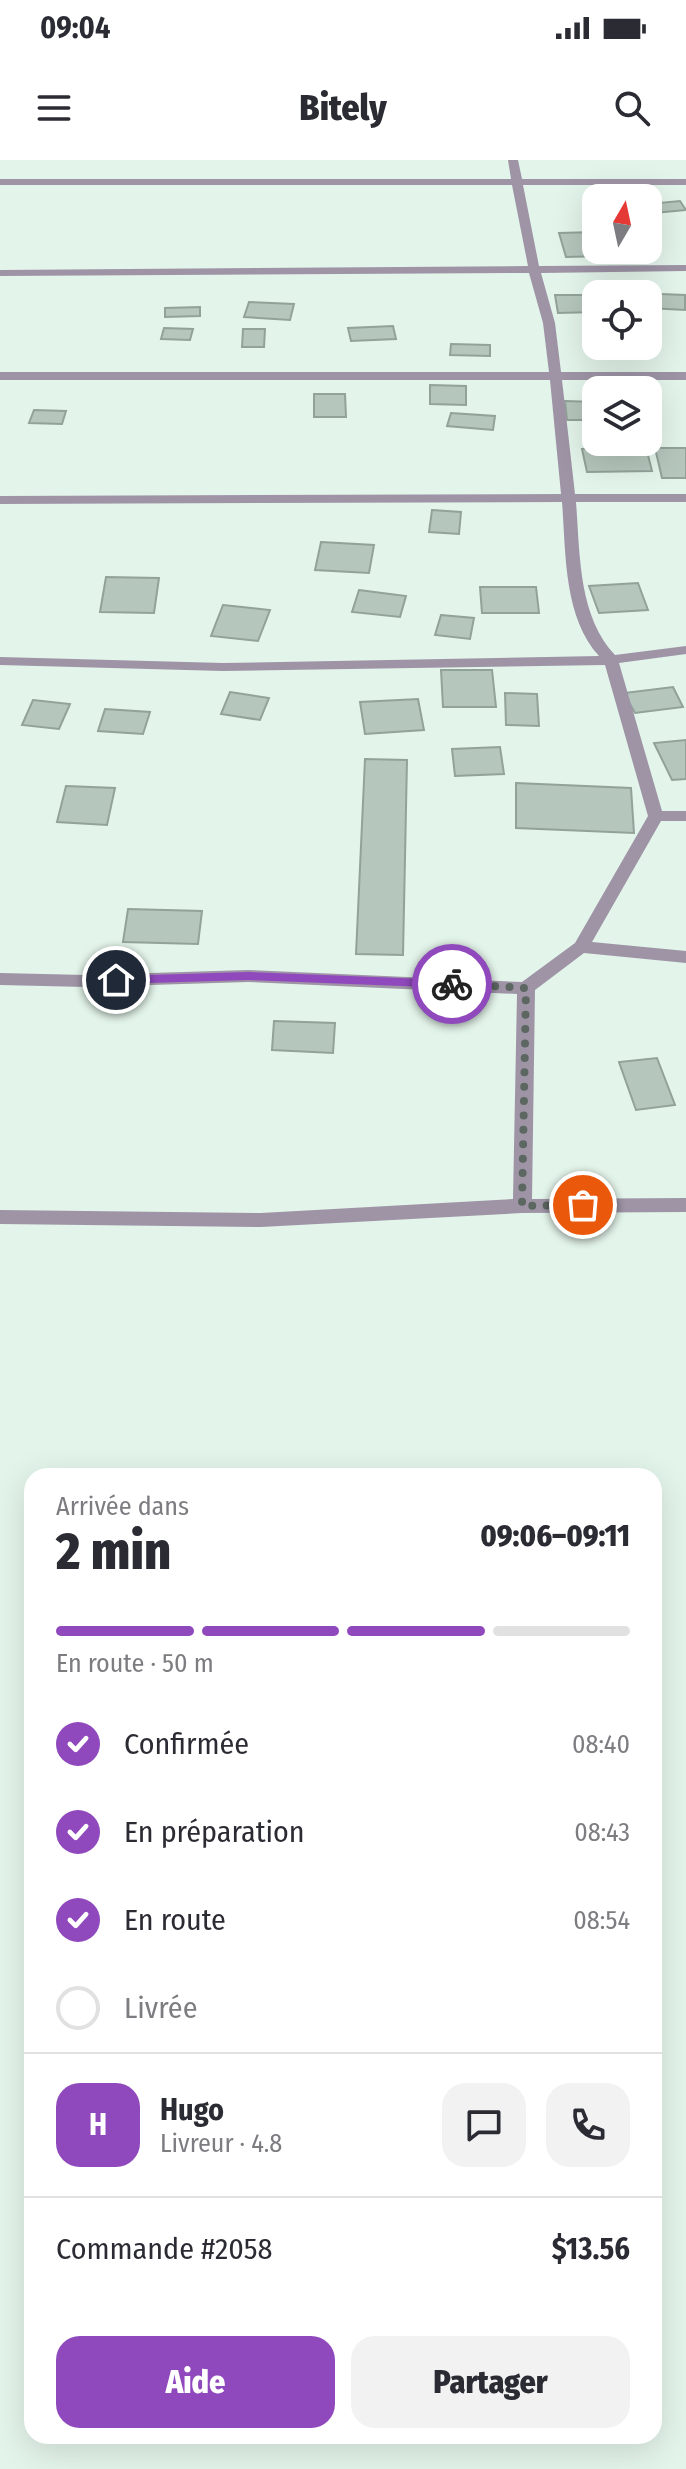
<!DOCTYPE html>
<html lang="fr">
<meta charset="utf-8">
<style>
:root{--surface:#fff;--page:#f2f2f3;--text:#2b2b33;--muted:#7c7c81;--line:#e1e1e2;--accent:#9049bd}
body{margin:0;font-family:"Fira Sans Condensed",sans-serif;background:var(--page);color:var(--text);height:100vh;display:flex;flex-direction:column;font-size:30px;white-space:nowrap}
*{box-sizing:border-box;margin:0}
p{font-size:26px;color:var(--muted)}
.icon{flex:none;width:44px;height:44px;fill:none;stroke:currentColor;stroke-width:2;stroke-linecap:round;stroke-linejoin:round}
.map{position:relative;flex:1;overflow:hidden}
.panel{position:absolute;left:24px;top:1308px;width:638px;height:976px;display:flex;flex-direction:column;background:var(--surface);border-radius:24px;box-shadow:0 8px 32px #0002}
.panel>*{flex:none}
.needle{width:52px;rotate:9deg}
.tools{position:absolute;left:582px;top:24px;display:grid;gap:16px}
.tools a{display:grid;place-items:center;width:80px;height:80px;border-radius:16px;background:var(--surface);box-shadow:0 8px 32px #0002;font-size:40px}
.pin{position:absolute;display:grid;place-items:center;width:68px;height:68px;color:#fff;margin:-34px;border:4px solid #fff;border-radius:50%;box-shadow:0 2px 8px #0007}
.courier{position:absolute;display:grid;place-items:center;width:80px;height:80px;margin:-40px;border:6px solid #9049bd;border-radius:50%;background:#fff;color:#222;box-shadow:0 2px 10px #0007}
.summary em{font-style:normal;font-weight:800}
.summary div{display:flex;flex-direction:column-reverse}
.summary{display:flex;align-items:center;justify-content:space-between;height:136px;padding:0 32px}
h1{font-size:52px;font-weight:800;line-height:60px}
.bar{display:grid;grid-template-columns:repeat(4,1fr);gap:12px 8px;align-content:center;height:96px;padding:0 32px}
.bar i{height:10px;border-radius:6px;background:var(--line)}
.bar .active{background:var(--accent)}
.bar p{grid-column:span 4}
.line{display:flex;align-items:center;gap:20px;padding:0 32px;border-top:2px solid var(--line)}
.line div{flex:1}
.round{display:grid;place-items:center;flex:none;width:84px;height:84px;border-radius:24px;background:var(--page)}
ol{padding:0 32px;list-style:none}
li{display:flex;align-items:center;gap:24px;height:88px}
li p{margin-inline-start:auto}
li .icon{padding:8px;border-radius:50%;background:var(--accent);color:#fff;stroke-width:4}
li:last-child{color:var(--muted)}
li i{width:44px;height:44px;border:4px solid var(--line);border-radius:50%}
.button{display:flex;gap:16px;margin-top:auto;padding:16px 32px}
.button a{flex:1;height:92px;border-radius:24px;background:var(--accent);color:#fff;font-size:32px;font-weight:800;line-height:92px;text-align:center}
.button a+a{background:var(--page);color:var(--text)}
.status{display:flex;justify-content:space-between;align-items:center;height:56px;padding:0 40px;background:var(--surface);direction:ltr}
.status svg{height:22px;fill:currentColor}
header{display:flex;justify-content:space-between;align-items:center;height:104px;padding:0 32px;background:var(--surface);font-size:36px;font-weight:800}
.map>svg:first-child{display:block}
</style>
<div class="status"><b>09:04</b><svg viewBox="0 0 49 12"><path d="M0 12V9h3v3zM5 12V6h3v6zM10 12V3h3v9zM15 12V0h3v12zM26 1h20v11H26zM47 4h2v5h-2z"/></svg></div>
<header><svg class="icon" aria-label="menu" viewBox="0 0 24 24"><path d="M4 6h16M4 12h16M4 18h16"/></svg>Bitely<svg class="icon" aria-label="search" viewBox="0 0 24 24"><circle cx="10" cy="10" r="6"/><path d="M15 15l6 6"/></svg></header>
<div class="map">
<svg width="686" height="2309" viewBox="0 0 686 2309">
<rect width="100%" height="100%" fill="#e3f4ea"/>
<g fill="#b5c6bc" stroke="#92a299" stroke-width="2">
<polygon points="680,41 686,50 654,53 648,44"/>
<polygon points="595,72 596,90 602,90 604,96 566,97 559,73"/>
<polygon points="635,133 685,135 685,150 648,148 648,134"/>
<polygon points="555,135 596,135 596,152 558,153"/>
<polygon points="249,142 294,144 290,160 244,157"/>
<polygon points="200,147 200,156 165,157 165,148"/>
<polygon points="393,166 396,179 351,181 348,168"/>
<polygon points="164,168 193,169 190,180 161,179"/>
<polygon points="243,169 265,169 264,187 242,187"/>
<polygon points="451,184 490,185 490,196 450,195"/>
<polygon points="430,225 466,226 466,245 430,244"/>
<polygon points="314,234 345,234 346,257 314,257"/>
<polygon points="565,241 596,242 596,260 567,260"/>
<polygon points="34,250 66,251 62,264 29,263"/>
<polygon points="451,253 495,256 493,270 447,266"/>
<polygon points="646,287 652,311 587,312 582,289"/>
<polygon points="655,288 686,288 686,318 662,318"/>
<polygon points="432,350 461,352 459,374 429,372"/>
<polygon points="321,382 374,385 369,413 315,410"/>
<polygon points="106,417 159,418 154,453 100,452"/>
<polygon points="638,423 648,450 599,453 589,426"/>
<polygon points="480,427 536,427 539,453 482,453"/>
<polygon points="359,430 406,436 400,457 352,452"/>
<polygon points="223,445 270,450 258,481 211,476"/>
<polygon points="441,455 474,458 470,479 435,475"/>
<polygon points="441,510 492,510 496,547 443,547"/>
<polygon points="673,527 683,547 635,553 624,533"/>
<polygon points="230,532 269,538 260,560 221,554"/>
<polygon points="505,533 537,534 539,566 506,565"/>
<polygon points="418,539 424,570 365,574 360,542"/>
<polygon points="33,540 70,544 59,569 22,565"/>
<polygon points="105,549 150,552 143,574 98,571"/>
<polygon points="686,580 686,619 672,620 654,583"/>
<polygon points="500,587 504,614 455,616 452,589"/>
<polygon points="365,599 407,600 403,795 356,794"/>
<polygon points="516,623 631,628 634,673 516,668"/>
<polygon points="66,626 115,628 107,665 57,662"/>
<polygon points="128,749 202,751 198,784 123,782"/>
<polygon points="274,861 335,863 333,893 272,890"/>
<polygon points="657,898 675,945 636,950 619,902"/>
</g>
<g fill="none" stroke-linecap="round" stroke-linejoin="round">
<path fill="#9e94a6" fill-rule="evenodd" d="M508,0H518L522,19H686V25H523L539,106L686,105V111L541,113L555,163L561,212H686V220H562L575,334H686V342H576C580,393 578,456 615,495L686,486V494L619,503L662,651H686V661H661L592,782L686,791V803L584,793L535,830L532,1039L686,1038V1052L522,1053L261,1067L0,1064V1050L261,1053L513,1039L517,834L248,822L86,827L0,825V813L86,815L248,810L522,822L575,783L648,656L605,505L223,511L0,505V497L223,503L599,496C563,457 566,391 562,342L0,344V336L561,334L550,220H0V212H549L543,163L529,113L0,116V110L528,106L512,25H0V19H511Z"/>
</g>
<polygon fill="#9049bd" points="248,812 452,820 458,824 452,828 248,820 116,824 111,820 116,816"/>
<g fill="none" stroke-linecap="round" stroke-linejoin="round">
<polyline stroke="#5d6762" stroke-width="8" stroke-dasharray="0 14.4" points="452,824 526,828 522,1046 583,1045"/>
</g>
</svg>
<div class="tools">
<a><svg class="needle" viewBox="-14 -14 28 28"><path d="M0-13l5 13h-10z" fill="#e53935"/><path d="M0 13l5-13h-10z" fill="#7c7c81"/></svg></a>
<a><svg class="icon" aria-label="locate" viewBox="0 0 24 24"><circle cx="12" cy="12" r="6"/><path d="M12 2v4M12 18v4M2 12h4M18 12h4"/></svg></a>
<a><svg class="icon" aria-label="layers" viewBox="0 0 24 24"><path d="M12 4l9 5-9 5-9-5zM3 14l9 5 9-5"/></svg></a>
</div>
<div class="pin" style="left:583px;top:1045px;background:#ea580c"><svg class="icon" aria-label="bag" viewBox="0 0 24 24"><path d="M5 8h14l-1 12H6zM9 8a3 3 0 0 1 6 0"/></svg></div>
<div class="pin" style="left:116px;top:820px;background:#1f2937"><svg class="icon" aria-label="home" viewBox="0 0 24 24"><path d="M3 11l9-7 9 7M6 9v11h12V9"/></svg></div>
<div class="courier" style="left:452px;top:824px"><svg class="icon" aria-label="bike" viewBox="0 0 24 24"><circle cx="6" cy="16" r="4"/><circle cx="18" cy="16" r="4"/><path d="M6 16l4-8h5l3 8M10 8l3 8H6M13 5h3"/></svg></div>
<section class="panel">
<div class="summary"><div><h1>2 min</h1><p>Arrivée dans</p></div><em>09:06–09:11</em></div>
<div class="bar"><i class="active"></i><i class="active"></i><i class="active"></i><i></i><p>En route · 50 m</p></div>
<ol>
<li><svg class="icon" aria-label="check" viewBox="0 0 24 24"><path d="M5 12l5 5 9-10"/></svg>Confirmée<p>08:40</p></li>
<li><svg class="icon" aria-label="check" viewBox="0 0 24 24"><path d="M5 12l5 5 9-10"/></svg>En préparation<p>08:43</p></li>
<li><svg class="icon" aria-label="check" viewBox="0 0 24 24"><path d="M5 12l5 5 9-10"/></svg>En route<p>08:54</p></li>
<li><i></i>Livrée</li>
</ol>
<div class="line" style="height:144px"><b class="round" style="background:var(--accent);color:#fff">H</b><div><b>Hugo</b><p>Livreur · 4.8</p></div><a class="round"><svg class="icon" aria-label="chat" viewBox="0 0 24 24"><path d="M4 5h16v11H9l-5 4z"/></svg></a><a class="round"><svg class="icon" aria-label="phone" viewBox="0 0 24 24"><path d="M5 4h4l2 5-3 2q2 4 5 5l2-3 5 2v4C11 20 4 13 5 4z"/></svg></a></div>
<div class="line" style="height:104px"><div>Commande #2058</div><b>$13.56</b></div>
<div class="button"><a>Aide</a><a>Partager</a></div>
</section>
</div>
